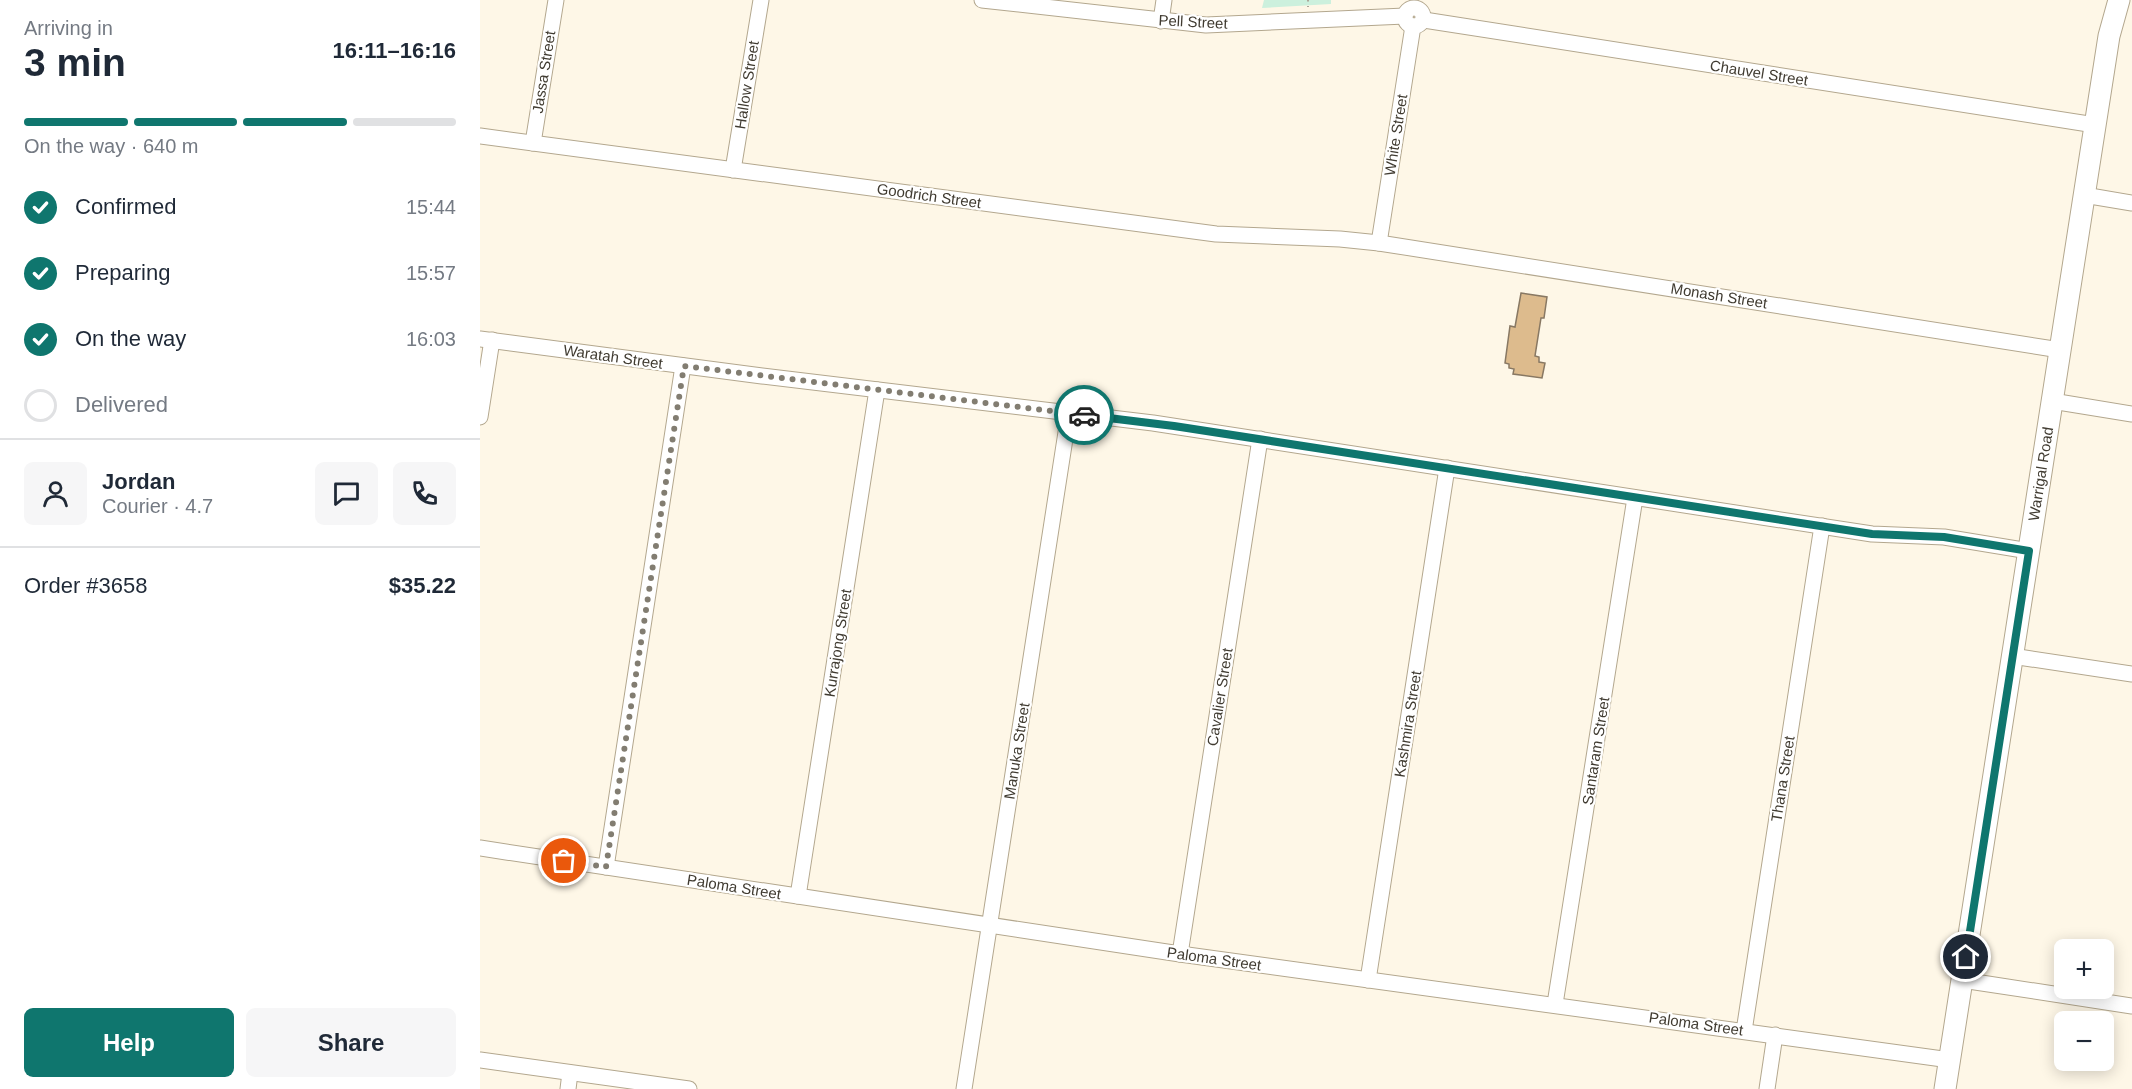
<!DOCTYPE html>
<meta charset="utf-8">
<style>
:root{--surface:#fff;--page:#f6f6f7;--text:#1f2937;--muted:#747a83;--line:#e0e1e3;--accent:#0f766e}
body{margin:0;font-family:Helvetica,sans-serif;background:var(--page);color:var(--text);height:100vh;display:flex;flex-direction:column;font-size:22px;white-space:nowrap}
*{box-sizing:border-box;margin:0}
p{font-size:20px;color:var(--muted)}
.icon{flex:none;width:33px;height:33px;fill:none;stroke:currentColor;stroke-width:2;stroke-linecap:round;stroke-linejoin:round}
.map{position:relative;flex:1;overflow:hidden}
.sheet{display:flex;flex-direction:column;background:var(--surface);width:480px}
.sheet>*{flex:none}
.buttons{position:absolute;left:1574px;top:939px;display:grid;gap:12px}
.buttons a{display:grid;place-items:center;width:60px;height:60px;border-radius:9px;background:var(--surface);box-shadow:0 3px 15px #0003;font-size:30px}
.pin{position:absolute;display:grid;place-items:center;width:51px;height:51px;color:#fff;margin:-26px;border:3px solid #fff;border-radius:50%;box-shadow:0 2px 6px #0007}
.courier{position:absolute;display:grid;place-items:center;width:60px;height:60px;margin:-30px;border:4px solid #0f766e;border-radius:50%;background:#fff;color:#222;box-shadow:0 2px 8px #0007}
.headline em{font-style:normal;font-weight:700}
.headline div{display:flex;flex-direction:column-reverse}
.headline{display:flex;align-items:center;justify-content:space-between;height:102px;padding:0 24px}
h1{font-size:39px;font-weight:700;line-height:45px}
.bar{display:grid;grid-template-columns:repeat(4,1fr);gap:9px 6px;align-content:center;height:72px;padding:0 24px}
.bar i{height:8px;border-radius:4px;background:var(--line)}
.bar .selected{background:var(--accent)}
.bar p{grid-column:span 4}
.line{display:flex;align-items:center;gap:15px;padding:0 24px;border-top:2px solid var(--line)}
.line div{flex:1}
.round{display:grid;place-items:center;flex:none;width:63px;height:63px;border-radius:9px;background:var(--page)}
ol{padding:0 24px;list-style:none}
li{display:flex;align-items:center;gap:18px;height:66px}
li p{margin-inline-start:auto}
li .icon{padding:6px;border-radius:50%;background:var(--accent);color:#fff;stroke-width:4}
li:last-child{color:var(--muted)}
li i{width:33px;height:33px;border:3px solid var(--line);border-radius:50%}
.button{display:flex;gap:12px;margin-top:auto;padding:12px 24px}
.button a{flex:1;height:69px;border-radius:9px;background:var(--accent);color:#fff;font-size:24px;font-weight:700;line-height:69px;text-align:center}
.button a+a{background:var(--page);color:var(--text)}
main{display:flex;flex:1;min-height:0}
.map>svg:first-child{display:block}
</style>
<main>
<section class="sheet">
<div class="headline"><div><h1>3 min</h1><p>Arriving in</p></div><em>16:11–16:16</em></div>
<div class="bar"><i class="selected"></i><i class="selected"></i><i class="selected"></i><i></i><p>On the way · 640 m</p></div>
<ol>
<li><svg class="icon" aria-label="check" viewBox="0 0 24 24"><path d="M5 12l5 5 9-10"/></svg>Confirmed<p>15:44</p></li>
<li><svg class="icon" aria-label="check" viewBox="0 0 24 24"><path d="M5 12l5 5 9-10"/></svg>Preparing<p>15:57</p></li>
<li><svg class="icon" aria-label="check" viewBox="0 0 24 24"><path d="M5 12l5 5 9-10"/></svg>On the way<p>16:03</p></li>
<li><i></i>Delivered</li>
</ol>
<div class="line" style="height:108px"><a class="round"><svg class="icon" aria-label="person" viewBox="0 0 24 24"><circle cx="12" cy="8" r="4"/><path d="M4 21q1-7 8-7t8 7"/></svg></a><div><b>Jordan</b><p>Courier · 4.7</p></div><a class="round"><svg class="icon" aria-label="chat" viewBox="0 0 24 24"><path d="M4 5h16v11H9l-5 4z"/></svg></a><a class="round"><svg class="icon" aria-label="phone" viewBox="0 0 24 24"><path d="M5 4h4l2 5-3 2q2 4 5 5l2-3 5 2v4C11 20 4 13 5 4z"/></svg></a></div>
<div class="line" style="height:78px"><div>Order #3658</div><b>$35.22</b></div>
<div class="button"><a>Help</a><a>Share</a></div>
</section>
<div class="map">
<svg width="1652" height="1089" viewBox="0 0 1652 1089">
<rect width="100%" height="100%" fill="#fef7e7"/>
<polygon fill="#ccf0dd" points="784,0 851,0 851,4 782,8"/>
<polygon fill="#ddbb8d" stroke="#887863" stroke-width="1.5" points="1041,293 1067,297 1064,318 1061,318 1055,356 1059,357 1059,362 1065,363 1062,378 1033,374 1034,369 1029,368 1029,364 1025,363 1030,326 1035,327"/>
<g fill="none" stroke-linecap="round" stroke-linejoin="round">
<g stroke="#b3a78e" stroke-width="17">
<g id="minor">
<polyline points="502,0 726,25 925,16"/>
<circle cx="934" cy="17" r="9"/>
<polyline points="944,20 1615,125"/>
<polyline points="681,21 684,0"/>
<polyline points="0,136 736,234 860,239 899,243 1580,350"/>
<polyline points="53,143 76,0"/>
<polyline points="253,170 281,0"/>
<polyline points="1604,195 1652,203"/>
<polyline points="899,243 933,26"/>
<polyline points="0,339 282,376 673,423 1392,534 1464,537 1549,551"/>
<polyline points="1572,401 1652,414"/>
<polyline points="0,417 12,340"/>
<polyline points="1532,656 1652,674"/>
<polyline points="0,848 700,954 1470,1060"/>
<polyline points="126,867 203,366"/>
<polyline points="318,896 397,390"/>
<polyline points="700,954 780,439"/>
<polyline points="888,980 967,468"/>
<polyline points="1482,980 1652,1006"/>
<polyline points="1075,1004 1155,498"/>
<polyline points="1264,1031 1342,526"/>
<polyline points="0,1060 209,1089"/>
<polyline points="88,1089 90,1073"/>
<polyline points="484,1089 589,413"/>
<polyline points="1287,1089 1295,1035"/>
</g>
</g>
<g stroke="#b3a78e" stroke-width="23">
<polyline id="highway" points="1465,1089 1629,36 1639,0"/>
</g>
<polyline stroke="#aba598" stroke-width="2" stroke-dasharray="1.5 4.5" stroke-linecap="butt" points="828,0 828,7"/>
<use href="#minor" stroke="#fff" stroke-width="15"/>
<use href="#highway" stroke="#fff" stroke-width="21"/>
</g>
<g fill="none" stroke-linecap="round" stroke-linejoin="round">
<polyline stroke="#827d71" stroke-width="6" stroke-dasharray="0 10.8" points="84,861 126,867 204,366 604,415"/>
<polyline stroke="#0f766e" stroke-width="8" points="604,415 694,426 1392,534 1464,537 1549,551 1486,957"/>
</g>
<g text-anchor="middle" stroke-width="4.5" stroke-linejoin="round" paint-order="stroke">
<g font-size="15" fill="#403b31" stroke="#fff">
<text transform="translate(713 22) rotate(3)" y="5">Pell Street</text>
<text transform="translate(64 72) rotate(-81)" y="5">Jassa Street</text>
<text transform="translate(1279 73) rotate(9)" y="5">Chauvel Street</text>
<text transform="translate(267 85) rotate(-81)" y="5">Hallow Street</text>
<text transform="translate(916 135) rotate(-81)" y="5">White Street</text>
<text transform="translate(449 196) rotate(8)" y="5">Goodrich Street</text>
<text transform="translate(1239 296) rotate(9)" y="5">Monash Street</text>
<text transform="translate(133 357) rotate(8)" y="5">Waratah Street</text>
<text transform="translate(1561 474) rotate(-81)" y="5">Warrigal Road</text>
<text transform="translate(358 643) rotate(-81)" y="5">Kurrajong Street</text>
<text transform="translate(740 697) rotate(-81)" y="5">Cavalier Street</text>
<text transform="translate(928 724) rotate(-81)" y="5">Kashmira Street</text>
<text transform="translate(537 751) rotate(-81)" y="5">Manuka Street</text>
<text transform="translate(1116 751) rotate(-81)" y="5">Santaram Street</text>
<text transform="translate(1303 779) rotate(-81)" y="5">Thana Street</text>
<text transform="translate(254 887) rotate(9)" y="5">Paloma Street</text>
<text transform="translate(734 959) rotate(8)" y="5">Paloma Street</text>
<text transform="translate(1216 1024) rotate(8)" y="5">Paloma Street</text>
</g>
</g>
</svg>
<div class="buttons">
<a>+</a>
<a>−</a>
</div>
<div class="pin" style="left:84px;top:861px;background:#ea580c"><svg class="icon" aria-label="bag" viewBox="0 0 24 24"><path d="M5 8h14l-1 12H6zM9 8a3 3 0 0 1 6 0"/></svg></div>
<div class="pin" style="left:1486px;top:957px;background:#1f2937"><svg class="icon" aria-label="home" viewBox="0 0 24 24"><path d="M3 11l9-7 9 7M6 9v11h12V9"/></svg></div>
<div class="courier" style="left:604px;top:415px"><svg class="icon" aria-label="car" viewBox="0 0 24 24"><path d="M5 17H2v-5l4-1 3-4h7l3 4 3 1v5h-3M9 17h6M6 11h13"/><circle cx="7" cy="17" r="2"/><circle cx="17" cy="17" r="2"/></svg></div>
</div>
</main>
